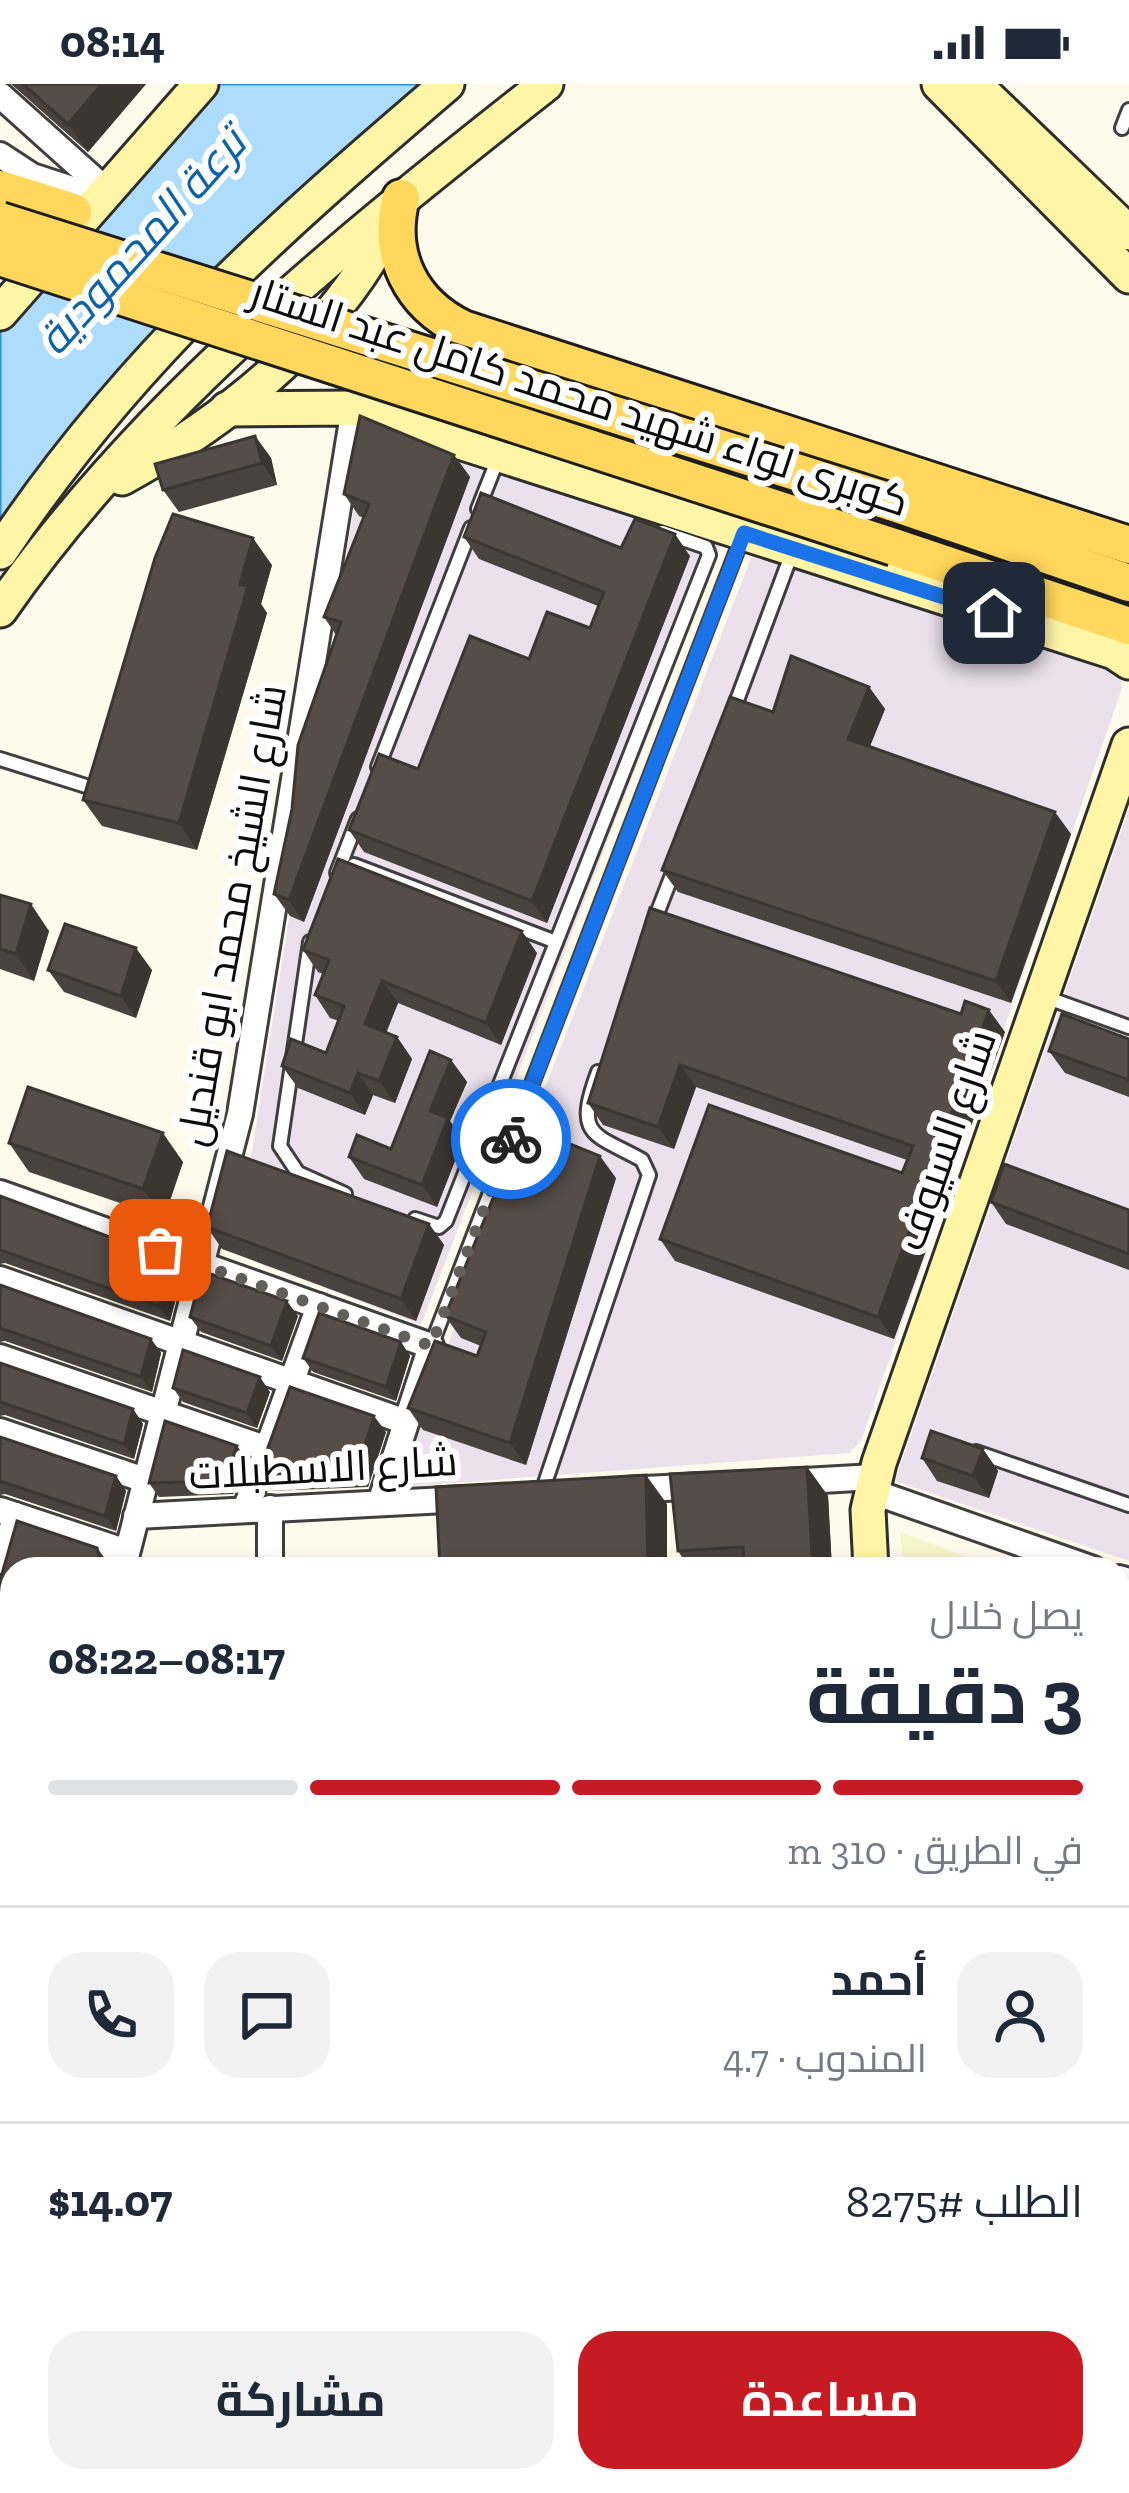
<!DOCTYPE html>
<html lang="ar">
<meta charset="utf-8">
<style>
:root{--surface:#fff;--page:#f2f2f3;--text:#1f2937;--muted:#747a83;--line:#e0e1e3;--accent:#c61b23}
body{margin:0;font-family:"Zilla Slab",Cairo,serif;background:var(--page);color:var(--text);direction:rtl;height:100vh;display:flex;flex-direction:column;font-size:45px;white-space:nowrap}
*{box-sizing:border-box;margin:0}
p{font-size:39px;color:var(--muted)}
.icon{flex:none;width:66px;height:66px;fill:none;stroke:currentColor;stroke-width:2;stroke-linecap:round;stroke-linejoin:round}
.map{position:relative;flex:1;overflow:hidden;direction:ltr}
.details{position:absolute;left:0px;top:1473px;width:1131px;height:936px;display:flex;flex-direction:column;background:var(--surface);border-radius:36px 36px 0 0;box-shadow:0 6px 18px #0003;direction:rtl}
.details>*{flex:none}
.pin{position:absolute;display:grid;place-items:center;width:102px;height:102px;color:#fff;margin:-51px;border-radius:24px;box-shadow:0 6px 18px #0006}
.courier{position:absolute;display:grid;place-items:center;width:120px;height:120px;margin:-60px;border:9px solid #1a73e8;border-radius:50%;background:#fff;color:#222;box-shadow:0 3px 15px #0007}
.summary em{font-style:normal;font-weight:700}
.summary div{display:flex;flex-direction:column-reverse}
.summary{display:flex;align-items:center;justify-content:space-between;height:204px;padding:0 48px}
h1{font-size:78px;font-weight:700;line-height:90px}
.bar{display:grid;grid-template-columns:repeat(4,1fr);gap:18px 12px;align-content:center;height:144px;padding:0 48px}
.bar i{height:15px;border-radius:9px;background:var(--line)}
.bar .on{background:var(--accent)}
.bar p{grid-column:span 4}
.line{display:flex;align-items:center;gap:30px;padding:0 48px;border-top:3px solid var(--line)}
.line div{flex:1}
.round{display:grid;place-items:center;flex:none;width:126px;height:126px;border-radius:36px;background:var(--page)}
.primary-button{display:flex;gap:24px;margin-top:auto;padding:24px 48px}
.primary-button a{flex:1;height:138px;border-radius:36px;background:var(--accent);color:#fff;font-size:48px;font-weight:700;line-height:138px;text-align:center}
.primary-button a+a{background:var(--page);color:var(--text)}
.status{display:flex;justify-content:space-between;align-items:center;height:84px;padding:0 60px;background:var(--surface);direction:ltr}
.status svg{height:33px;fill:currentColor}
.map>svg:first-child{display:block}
</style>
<div class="status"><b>08:14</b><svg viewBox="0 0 49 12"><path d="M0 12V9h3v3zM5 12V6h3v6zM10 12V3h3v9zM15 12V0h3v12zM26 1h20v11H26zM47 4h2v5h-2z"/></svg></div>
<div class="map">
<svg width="1129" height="2409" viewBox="0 0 1129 2409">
<rect width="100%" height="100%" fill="#fffbec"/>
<g fill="#ebe0ec">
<polygon points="367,342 722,460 421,1241 224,1165 252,1067"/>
<polygon points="753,469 1106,585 1120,592 1122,604 861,1357 849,1369 400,1403 468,1202"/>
<polygon points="1129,725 1129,1477 895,1397"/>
</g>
<g fill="#f7f3ca">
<polygon points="900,1448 1000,1485 904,1485"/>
<polygon points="1119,1529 1129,1533 1129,2371 1119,2367"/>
</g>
<polygon fill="#adddfa" stroke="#2f94d6" stroke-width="3" points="215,0 432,0 0,447 0,240"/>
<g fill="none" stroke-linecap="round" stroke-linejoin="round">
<g stroke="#3f3f3f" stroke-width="18">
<g id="lane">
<polyline points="1122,44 1129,26"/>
<polyline points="478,425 499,372"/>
<polyline points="733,627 793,466"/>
<polyline points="0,675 86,702"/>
<polyline points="378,683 471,444"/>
<polyline points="354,781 556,858"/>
<polyline points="337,789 358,735"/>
<polyline points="653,840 674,786"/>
<polyline points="310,858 280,1062 298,1089 345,1110"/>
<polyline points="1045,913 1129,943"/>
<polyline points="415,1135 439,1143 446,1137 709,471 706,463 662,448"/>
<polyline points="431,1262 743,451"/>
<polyline points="976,1368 1129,1421"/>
<path d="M541,1411L649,1091L642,1076C593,1049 574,1053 598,988"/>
</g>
</g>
<g stroke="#3f3f3f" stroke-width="30">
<g id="street">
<polyline points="0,11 98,99"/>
<polyline points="0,71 32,92 87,110"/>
<polyline points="0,1109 431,1262 380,1419"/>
<polyline points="0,1195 406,1338"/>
<polyline points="0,1273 268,1365"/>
<polyline points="0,1347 145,1396"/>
<polyline points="787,1398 874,1393"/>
<polyline points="625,1406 704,1402"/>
<polyline points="871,1407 1093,1485"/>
<polyline points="270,1424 270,1485"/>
<polyline points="0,1426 127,1468"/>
<polyline points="245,1426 319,1222"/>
<polyline points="136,1432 465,1415"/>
<polyline points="123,1485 240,1030 354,324"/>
<polyline points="1119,1494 1129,1497"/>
<polyline points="0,1495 15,1431"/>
<polyline points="0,1570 12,1574"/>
<polyline points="0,1649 12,1653"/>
<polyline points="0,1725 12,1729"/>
<polyline points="0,1801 12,1805"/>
<polyline points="0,1877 12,1881"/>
<polyline points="0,1952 12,1956"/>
<polyline points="0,2017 12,1971"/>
<polyline points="0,2132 12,2135"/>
<polyline points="12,2157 2,2233 12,2301"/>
<polyline points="26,2397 28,2409"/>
<polyline points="91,2397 92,2409"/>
<polyline points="160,2397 162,2409"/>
<polyline points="501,2397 538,2409"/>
<polyline points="778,2397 814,2409"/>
<polyline points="221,2409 255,2397"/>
<polyline points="434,2409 469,2397"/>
</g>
</g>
<g stroke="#2e2e2e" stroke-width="39">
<g id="secondary">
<polyline points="939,0 1129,192"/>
<polyline points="974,0 1129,149"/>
<polyline points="0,229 201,0"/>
<polyline points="227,325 354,324 1114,568 1129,578"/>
<path d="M122,394C233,333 346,242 397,123"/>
<path d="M0,468C127,277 275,147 447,0"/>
<path d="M0,526C145,318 349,155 546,0"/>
<polyline points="871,1485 868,1426 879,1379 1129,661"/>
<polyline points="1119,2381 1129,2386"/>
</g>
</g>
<g stroke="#1d1d1d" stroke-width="42">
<g id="primary">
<polyline points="0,105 73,128"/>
<path d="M401,114C386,171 411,220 463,245L1129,461"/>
<polyline points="891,418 1129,499"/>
<polyline points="894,463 1129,542"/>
</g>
</g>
<polyline stroke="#2e2e2e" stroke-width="3" stroke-dasharray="12 6" stroke-linecap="butt" points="1119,1979 1129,1950"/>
<use href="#lane" stroke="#fff" stroke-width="12"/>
<use href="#street" stroke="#fff" stroke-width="24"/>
<use href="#secondary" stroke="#fff5a7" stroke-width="33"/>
<use href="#primary" stroke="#ffd75c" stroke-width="36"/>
<g stroke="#1d1d1d" stroke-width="42" stroke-linecap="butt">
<g id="primary-bridge">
<polyline points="0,137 891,418"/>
<polyline points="0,173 894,463"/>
</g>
</g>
<use href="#primary-bridge" stroke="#ffd75c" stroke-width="36"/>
</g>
<g fill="#4a423e">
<polygon points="11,0 146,0 88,68"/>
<polygon points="255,352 271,374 277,401 179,428 163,406"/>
<polygon points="454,371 470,393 304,838 290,832 274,810 336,551 324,533 364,434 359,432 344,410"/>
<polygon points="464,453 621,464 690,472 547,839 364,768 349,746 418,685 590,544 598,522 479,475"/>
<polygon points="272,481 261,520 267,529 197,766 102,742 83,716"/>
<polygon points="869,603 885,625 870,662 1071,750 1011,919 678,808 662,786 773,628"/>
<polygon points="0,811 49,847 34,897 0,885"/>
<polygon points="650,824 1005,948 894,1255 675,1177 660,1155 902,1089 907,1076 696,1003 674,1065 603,1041 588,1019"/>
<polygon points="303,866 537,869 501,961 398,919 386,948 397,953 412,975 395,1019 373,1011 365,1031 298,1004 282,982 326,969 339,937 330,934 315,911 323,890 318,888"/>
<polygon points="48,886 152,886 136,934 64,908"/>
<polygon points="1129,955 1129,1013 1065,989 1049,967"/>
<polygon points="451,976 467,998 450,1037 463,1056 437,1123 364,1095 349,1073 391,1065"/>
<polygon points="9,1059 183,1078 164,1134 29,1088"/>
<polygon points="616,1094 526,1381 423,1346 408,1324 477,1272 481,1262 461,1254 445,1232"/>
<polygon points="0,1112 182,1191 170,1237 5,1179 0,1180"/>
<polygon points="991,1118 1129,1126 1129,1186 1006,1140"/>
<polygon points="429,1140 444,1161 416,1237 222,1165 207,1143"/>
<polygon points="0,1201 151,1255 161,1269 152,1308 5,1257 0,1258"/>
<polygon points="298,1232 282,1277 201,1248 190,1233"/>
<polygon points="401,1258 410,1272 396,1317 313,1288 303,1274"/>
<polygon points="0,1279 133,1325 143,1340 134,1375 5,1331 0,1332"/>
<polygon points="173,1304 270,1308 257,1344 183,1318"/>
<polygon points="386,1348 368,1403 270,1407 258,1391"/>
<polygon points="0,1353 116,1392 126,1407 116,1447 5,1410 0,1411"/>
<polygon points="237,1362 246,1375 233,1410 159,1413 149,1399"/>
<polygon points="983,1365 998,1387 989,1414 937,1397 922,1374"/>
<polygon points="807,1383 828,1412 832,1485 690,1485 678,1467"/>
<polygon points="17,1437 97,1464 108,1479 109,1485 12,1485 12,1559 5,1554 0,1555 0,1491 2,1490"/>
</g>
<g fill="#3c3632">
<polygon points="102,0 146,0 88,68 68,40"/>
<polygon points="255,352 271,374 277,401 262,379"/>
<polygon points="454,371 470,393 304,838 289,816"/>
<polygon points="675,450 690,472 547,839 532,817"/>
<polygon points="253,454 272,481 261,520 267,529 197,766 179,739 240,500"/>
<polygon points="869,603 885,625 864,677 848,655"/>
<polygon points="1055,728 1071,750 1011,919 996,897"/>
<polygon points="31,820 49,847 34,897 16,870"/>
<polygon points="522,847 537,869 501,961 486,939"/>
<polygon points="136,864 152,886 136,934 121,912"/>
<polygon points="382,897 398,919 381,962 365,940"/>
<polygon points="989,926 1005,948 894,1255 878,1233"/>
<polygon points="397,953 412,975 395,1019 379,997"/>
<polygon points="451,976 467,998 450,1037 463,1056 437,1123 422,1101 430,1027"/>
<polygon points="680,981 696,1003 674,1065 658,1043"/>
<polygon points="358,989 373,1011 365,1031 350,1009"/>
<polygon points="163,1049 183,1078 164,1134 143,1105"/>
<polygon points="600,1072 616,1094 526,1381 510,1359"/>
<polygon points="429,1140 444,1161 416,1237 401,1215"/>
<polygon points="171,1176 182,1191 170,1237 159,1222"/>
<polygon points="287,1217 298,1232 282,1277 271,1262"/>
<polygon points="151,1255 161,1269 152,1308 141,1293"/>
<polygon points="401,1258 410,1272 396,1317 386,1303"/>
<polygon points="260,1293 270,1308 257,1344 247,1329"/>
<polygon points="133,1325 143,1340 134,1375 124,1360"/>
<polygon points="374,1332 386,1348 368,1403 357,1387"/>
<polygon points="237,1362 246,1375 233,1410 224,1397"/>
<polygon points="983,1365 998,1387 989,1414 973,1392"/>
<polygon points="807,1383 828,1412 832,1485 813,1485"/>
<polygon points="646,1391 667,1420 667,1485 648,1485"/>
<polygon points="116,1392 126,1407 116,1447 105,1432"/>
<polygon points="97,1464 108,1479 109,1485 101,1485"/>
</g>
<g fill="#564d48" stroke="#3c3632" stroke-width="3">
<polygon points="23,0 102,0 68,40"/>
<polygon points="360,332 454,371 289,816 274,810 292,725 298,661 341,538 324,533 369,420 344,410"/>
<polygon points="255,352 262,379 163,406 155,380"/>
<polygon points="481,409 621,464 635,435 675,450 532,817 349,746 379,670 418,685 470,552 529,575 547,528 590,544 604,508 464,453"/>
<polygon points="173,430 253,454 240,500 248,502 179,739 83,716 155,474"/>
<polygon points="791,572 869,603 848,655 1055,728 996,897 662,786 730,613 773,628"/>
<polygon points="338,775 522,847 486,939 382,897 365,940 397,953 379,997 358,989 350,1009 282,982 291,955 326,969 344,922 315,911 329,876 303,866"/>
<polygon points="0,811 31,820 16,870 0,865"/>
<polygon points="650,824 961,930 965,917 989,926 878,1233 660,1155 709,1021 902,1089 913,1062 680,981 658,1043 588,1019"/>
<polygon points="65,840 136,864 121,912 48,886"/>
<polygon points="1062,930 1129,955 1129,996 1049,967"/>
<polygon points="430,967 451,976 430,1027 448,1034 422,1101 349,1073 357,1051 391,1065"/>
<polygon points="28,1003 163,1049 143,1105 9,1059"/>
<polygon points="523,1041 600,1072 510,1359 408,1324 435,1257 477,1272 486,1248 445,1232"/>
<polygon points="227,1067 429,1140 401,1215 207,1143"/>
<polygon points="1004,1080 1129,1126 1129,1170 991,1118"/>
<polygon points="0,1112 171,1176 159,1222 0,1166"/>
<polygon points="202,1187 287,1217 271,1262 190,1233"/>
<polygon points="0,1201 151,1255 141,1293 0,1244"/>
<polygon points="319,1229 401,1258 386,1303 303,1274"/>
<polygon points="183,1266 260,1293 247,1329 173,1304"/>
<polygon points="0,1279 133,1325 124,1360 0,1318"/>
<polygon points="290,1303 374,1332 357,1387 258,1391"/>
<polygon points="165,1337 237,1362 224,1397 149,1399"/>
<polygon points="931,1347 983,1365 973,1392 922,1374"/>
<polygon points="0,1353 116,1392 105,1432 0,1397"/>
<polygon points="807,1383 813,1485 744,1485 743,1463 678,1467 670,1390"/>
<polygon points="646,1391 648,1485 440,1485 436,1403"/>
<polygon points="17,1437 97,1464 101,1482 101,1485 12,1485 12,1551 0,1543 0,1491 2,1490"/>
</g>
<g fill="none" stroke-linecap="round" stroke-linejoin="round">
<polyline stroke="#61605a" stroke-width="12" stroke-dasharray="0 21.6" points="160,1166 431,1262 511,1055"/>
<polyline stroke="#1a73e8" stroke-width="15" points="511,1055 744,449 994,529"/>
</g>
<g text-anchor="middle" stroke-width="12" stroke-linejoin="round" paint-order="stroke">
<g font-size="42" fill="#0c0c0c" stroke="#fff">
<text transform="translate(580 312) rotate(18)" y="15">كوبرى لواء شهيد محمد كامل عبد الستار</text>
<text transform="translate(231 831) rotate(-80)" y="15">شارع الشيخ محمد ابو قنديل</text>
<text transform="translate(945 1056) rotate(-71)" y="15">شارع السيوف</text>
<text transform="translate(323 1383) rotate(-3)" y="15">شارع الاسطبلات</text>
</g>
<g font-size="45" font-style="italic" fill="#0e64a6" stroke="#fff">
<text transform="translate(141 157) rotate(-48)" y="16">ترعة المحمودية</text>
</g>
</g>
</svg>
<div class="pin" style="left:160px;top:1166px;background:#ea580c"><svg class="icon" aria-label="bag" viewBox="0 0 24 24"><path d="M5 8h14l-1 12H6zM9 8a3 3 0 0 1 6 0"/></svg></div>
<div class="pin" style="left:994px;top:529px;background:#1f2937"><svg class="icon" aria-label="home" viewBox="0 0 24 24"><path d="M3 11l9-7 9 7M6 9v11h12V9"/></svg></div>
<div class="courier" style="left:511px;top:1055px"><svg class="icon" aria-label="bike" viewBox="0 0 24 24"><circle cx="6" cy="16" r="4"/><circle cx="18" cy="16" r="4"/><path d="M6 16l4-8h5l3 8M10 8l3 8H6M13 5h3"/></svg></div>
<section class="details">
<div class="summary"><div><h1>3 دقيقة</h1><p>يصل خلال</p></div><em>08:17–08:22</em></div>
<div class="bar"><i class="on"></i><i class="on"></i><i class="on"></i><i></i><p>في الطريق · 310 m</p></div>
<div class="line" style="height:216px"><a class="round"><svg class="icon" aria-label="person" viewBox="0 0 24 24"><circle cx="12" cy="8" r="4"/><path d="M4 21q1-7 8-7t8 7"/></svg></a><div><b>أحمد</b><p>المندوب · 4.7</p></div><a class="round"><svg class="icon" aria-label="chat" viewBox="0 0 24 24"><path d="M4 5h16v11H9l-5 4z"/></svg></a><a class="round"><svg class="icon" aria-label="phone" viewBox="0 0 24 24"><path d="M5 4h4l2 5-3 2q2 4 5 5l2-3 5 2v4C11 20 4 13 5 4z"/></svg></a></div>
<div class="line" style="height:156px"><div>الطلب #8275</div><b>$14.07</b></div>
<div class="primary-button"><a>مساعدة</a><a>مشاركة</a></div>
</section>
</div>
